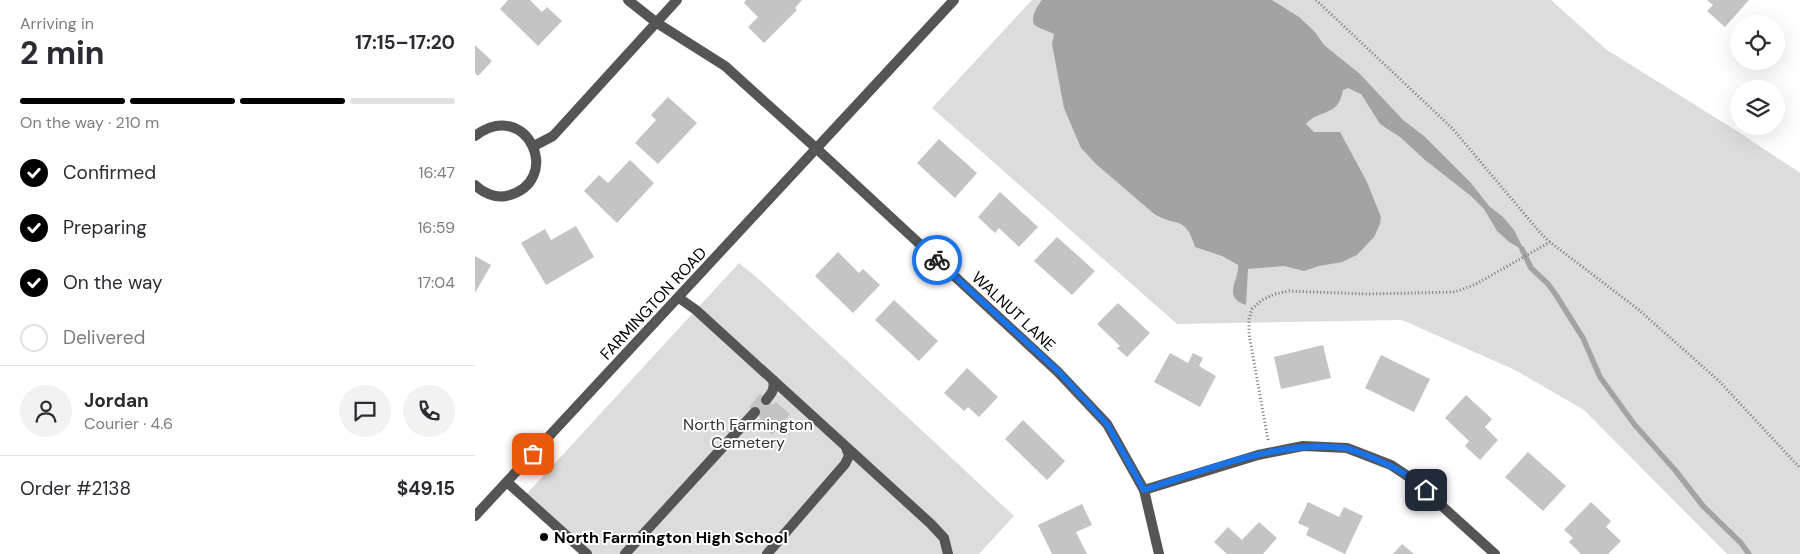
<!DOCTYPE html>
<meta charset="utf-8">
<style>
:root{--surface:#fff;--page:#f2f2f3;--text:#2b2b33;--muted:#7c7c81;--line:#e1e1e2;--accent:#000}
body{margin:0;font-family:"DM Sans",sans-serif;background:var(--page);color:var(--text);height:100vh;display:flex;flex-direction:column;font-size:19px;white-space:nowrap}
*{box-sizing:border-box;margin:0}
p{font-size:16px;color:var(--muted)}
.icon{flex:none;width:28px;height:28px;fill:none;stroke:currentColor;stroke-width:2;stroke-linecap:round;stroke-linejoin:round}
.map{position:relative;flex:1;overflow:hidden}
.details{display:flex;flex-direction:column;background:var(--surface);width:475px}
.details>*{flex:none}
.buttons{position:absolute;left:1255px;top:15px;display:grid;gap:10px}
.buttons a{display:grid;place-items:center;width:55px;height:55px;border-radius:50%;background:var(--surface);box-shadow:0 5px 20px #0002;font-size:25px}
.pin{position:absolute;display:grid;place-items:center;width:42px;height:42px;color:#fff;margin:-21px;border-radius:10px;box-shadow:0 2px 8px #0006}
.courier{position:absolute;display:grid;place-items:center;width:50px;height:50px;margin:-25px;border:4px solid #1a73e8;border-radius:50%;background:#fff;color:#222;box-shadow:0 1px 6px #0007}
.summary em{font-style:normal;font-weight:700}
.summary div{display:flex;flex-direction:column-reverse}
.summary{display:flex;align-items:center;justify-content:space-between;height:85px;padding:0 20px}
h1{font-size:32px;font-weight:700;line-height:38px}
.bar{display:grid;grid-template-columns:repeat(4,1fr);gap:8px 5px;align-content:center;height:60px;padding:0 20px}
.bar i{height:6px;border-radius:4px;background:var(--line)}
.bar .on{background:var(--accent)}
.bar p{grid-column:span 4}
.line{display:flex;align-items:center;gap:12px;padding:0 20px;border-top:1px solid var(--line)}
.line div{flex:1}
.round{display:grid;place-items:center;flex:none;width:52px;height:52px;border-radius:26px;background:var(--page)}
ol{padding:0 20px;list-style:none}
li{display:flex;align-items:center;gap:15px;height:55px}
li p{margin-inline-start:auto}
li .icon{padding:5px;border-radius:50%;background:var(--accent);color:#fff;stroke-width:4}
li:last-child{color:var(--muted)}
li i{width:28px;height:28px;border:2px solid var(--line);border-radius:50%}
main{display:flex;flex:1;min-height:0}
.map>svg:first-child{display:block}
</style>
<main>
<section class="details">
<div class="summary"><div><h1>2 min</h1><p>Arriving in</p></div><em>17:15–17:20</em></div>
<div class="bar"><i class="on"></i><i class="on"></i><i class="on"></i><i></i><p>On the way · 210 m</p></div>
<ol>
<li><svg class="icon" aria-label="check" viewBox="0 0 24 24"><path d="M5 12l5 5 9-10"/></svg>Confirmed<p>16:47</p></li>
<li><svg class="icon" aria-label="check" viewBox="0 0 24 24"><path d="M5 12l5 5 9-10"/></svg>Preparing<p>16:59</p></li>
<li><svg class="icon" aria-label="check" viewBox="0 0 24 24"><path d="M5 12l5 5 9-10"/></svg>On the way<p>17:04</p></li>
<li><i></i>Delivered</li>
</ol>
<div class="line" style="height:90px"><a class="round"><svg class="icon" aria-label="person" viewBox="0 0 24 24"><circle cx="12" cy="8" r="4"/><path d="M4 21q1-7 8-7t8 7"/></svg></a><div><b>Jordan</b><p>Courier · 4.6</p></div><a class="round"><svg class="icon" aria-label="chat" viewBox="0 0 24 24"><path d="M4 5h16v11H9l-5 4z"/></svg></a><a class="round"><svg class="icon" aria-label="phone" viewBox="0 0 24 24"><path d="M5 4h4l2 5-3 2q2 4 5 5l2-3 5 2v4C11 20 4 13 5 4z"/></svg></a></div>
<div class="line" style="height:65px"><div>Order #2138</div><b>$49.15</b></div>
</section>
<div class="map">
<svg width="1325" height="554" viewBox="0 0 1325 554">
<rect width="100%" height="100%" fill="#fff"/>
<g fill="#dcdcdc">
<polygon points="557,0 1076,0 1132,50 1262,131 1325,173 1325,554 1252,554 1109,410 1040,370 927,320 702,324 457,108"/>
<polygon points="264,263 286,281 539,516 504,554 104,554 46,500"/>
</g>
<path fill="#a3a3a3" d="M567,0H797L824,17L840,32L849,45L885,74L928,120L949,136L996,183L1014,206L1028,217L1039,230L1048,248L1046,249L1034,242L1022,231L1009,209L996,196L950,160L925,137L905,124L886,94L873,88L868,90C867,94 866,99 864,102C858,114 839,113 831,124L839,132H865L892,182L906,217L905,224L899,237L882,255L867,262L844,266L829,271L809,266L773,269L771,305C746,297 765,280 763,265L747,256L720,247C710,213 699,228 678,213L621,164L606,148L589,108L577,44L579,34C575,32 562,27 561,26C553,20 563,5 567,0Z"/>
<g fill="none" stroke-linecap="round" stroke-linejoin="round">
<polyline stroke="#a3a3a3" stroke-width="5.5" points="1047,249 1056,268 1073,284 1081,295 1108,338 1125,377 1159,424 1200,470 1228,506 1266,543 1274,554"/>
</g>
<g fill="#c4c4c4">
<polygon points="33,0 55,0 67,12 72,7 87,21 63,46 25,9"/>
<polygon points="271,0 327,0 320,8 322,10 289,43 273,27 283,17 269,3"/>
<polygon points="1232,0 1274,0 1250,27 1232,11 1238,5"/>
<polygon points="0,45 17,61 3,76 0,73"/>
<polygon points="193,97 222,123 183,164 160,143 181,120 176,115"/>
<polygon points="464,139 502,173 480,198 442,163"/>
<polygon points="155,160 179,183 142,223 109,191 124,175 133,183"/>
<polygon points="525,192 563,227 544,247 524,228 520,233 503,217"/>
<polygon points="101,226 119,257 71,285 46,243 70,229 76,240"/>
<polygon points="582,237 620,271 597,295 559,261"/>
<polygon points="363,252 384,273 388,269 405,285 378,313 340,276"/>
<polygon points="0,256 16,265 0,293"/>
<polygon points="419,300 463,341 444,361 400,320"/>
<polygon points="643,303 675,333 652,357 642,348 645,346 622,324"/>
<polygon points="848,345 856,378 806,389 799,357"/>
<polygon points="695,353 713,363 718,353 728,358 724,366 741,376 725,407 679,382"/>
<polygon points="906,355 955,379 939,412 890,388"/>
<polygon points="492,368 523,397 504,417 493,407 489,411 469,393"/>
<polygon points="285,394 298,405 301,402 315,414 297,435 283,422 286,418 274,407"/>
<polygon points="991,395 1017,419 1010,427 1023,440 1005,460 990,446 994,441 970,418"/>
<polygon points="548,420 590,461 572,480 530,439"/>
<polygon points="1053,452 1091,486 1068,511 1030,477"/>
<polygon points="833,502 864,517 869,507 888,516 870,554 831,535 834,528 823,523"/>
<polygon points="1116,502 1136,521 1131,527 1146,541 1133,554 1106,554 1094,542 1098,538 1089,530"/>
<polygon points="607,504 617,525 601,532 612,554 577,554 563,525"/>
<polygon points="784,522 802,538 788,554 752,554 739,542 753,527 767,540"/>
<polygon points="927,544 939,554 918,554"/>
</g>
<g fill="none" stroke-linecap="round" stroke-linejoin="round">
<g stroke="#777" stroke-width="3" stroke-dasharray="1 2.5" stroke-linecap="butt">
<polyline points="841,0 977,128 1062,229 1074,242"/>
<polyline points="793,440 774,334 774,319 777,309 787,300 800,294 814,291 892,294 980,292 1001,284 1075,242 1164,310 1244,381 1325,468"/>
</g>
<g stroke="#555" stroke-width="10">
<polyline points="204,298 221,310 456,524 469,538 473,554"/>
<path d="M291,400C297,393 300,389 298,380"/>
<polyline points="32,482 112,554"/>
<polyline points="150,554 280,412"/>
<polyline points="292,554 370,464 374,456 371,447"/>
</g>
<g stroke="#555" stroke-width="10">
<polyline points="153,0 182,23 250,66 342,149 583,372 632,424 669,490 684,554"/>
<path d="M0,136C53,96 90,183 31,196C20,198 8,193 0,185"/>
<polyline points="59,146 78,136 202,0"/>
<polyline points="669,490 783,455 828,446 872,448 916,465 937,479 1020,554"/>
</g>
<polyline stroke="#555" stroke-width="10" points="0,516 479,0"/>
</g>
<g fill="none" stroke-linecap="round" stroke-linejoin="round">
<polyline stroke="#595959" stroke-width="5" stroke-dasharray="0 9" points="58,454 342,149 462,260"/>
<path stroke="#1a73e8" stroke-width="6" d="M462,260L584,372L632,424L669,490C730,470 806,439 870,448C876,449 882,452 888,454C914,464 930,472 951,490"/>
</g>
<circle fill="#000" stroke="#fff" stroke-width="2" cx="69" cy="537" r="5"/>
<g text-anchor="middle" stroke-width="4" stroke-linejoin="round" paint-order="stroke">
<g font-size="16" fill="#000" stroke="#fff">
<text transform="translate(178 303) rotate(-47)" y="6">FARMINGTON ROAD</text>
<text transform="translate(539 311) rotate(43)" y="6">WALNUT LANE</text>
</g>
<g font-size="16" fill="#333" stroke="#fff">
<text x="273" y="430">North Farmington<tspan x="273" dy="18">Cemetery</tspan></text>
</g>
<g font-size="16" font-weight="bold" fill="#000" stroke="#fff" text-anchor="start">
<text x="79" y="543">North Farmington High School</text>
</g>
</g>
</svg>
<div class="buttons">
<a><svg class="icon" aria-label="locate" viewBox="0 0 24 24"><circle cx="12" cy="12" r="6"/><path d="M12 2v4M12 18v4M2 12h4M18 12h4"/></svg></a>
<a><svg class="icon" aria-label="layers" viewBox="0 0 24 24"><path d="M12 4l9 5-9 5-9-5zM3 14l9 5 9-5"/></svg></a>
</div>
<div class="pin" style="left:58px;top:454px;background:#ea580c"><svg class="icon" aria-label="bag" viewBox="0 0 24 24"><path d="M5 8h14l-1 12H6zM9 8a3 3 0 0 1 6 0"/></svg></div>
<div class="pin" style="left:951px;top:490px;background:#1f2937"><svg class="icon" aria-label="home" viewBox="0 0 24 24"><path d="M3 11l9-7 9 7M6 9v11h12V9"/></svg></div>
<div class="courier" style="left:462px;top:260px"><svg class="icon" aria-label="bike" viewBox="0 0 24 24"><circle cx="6" cy="16" r="4"/><circle cx="18" cy="16" r="4"/><path d="M6 16l4-8h5l3 8M10 8l3 8H6M13 5h3"/></svg></div>
</div>
</main>
